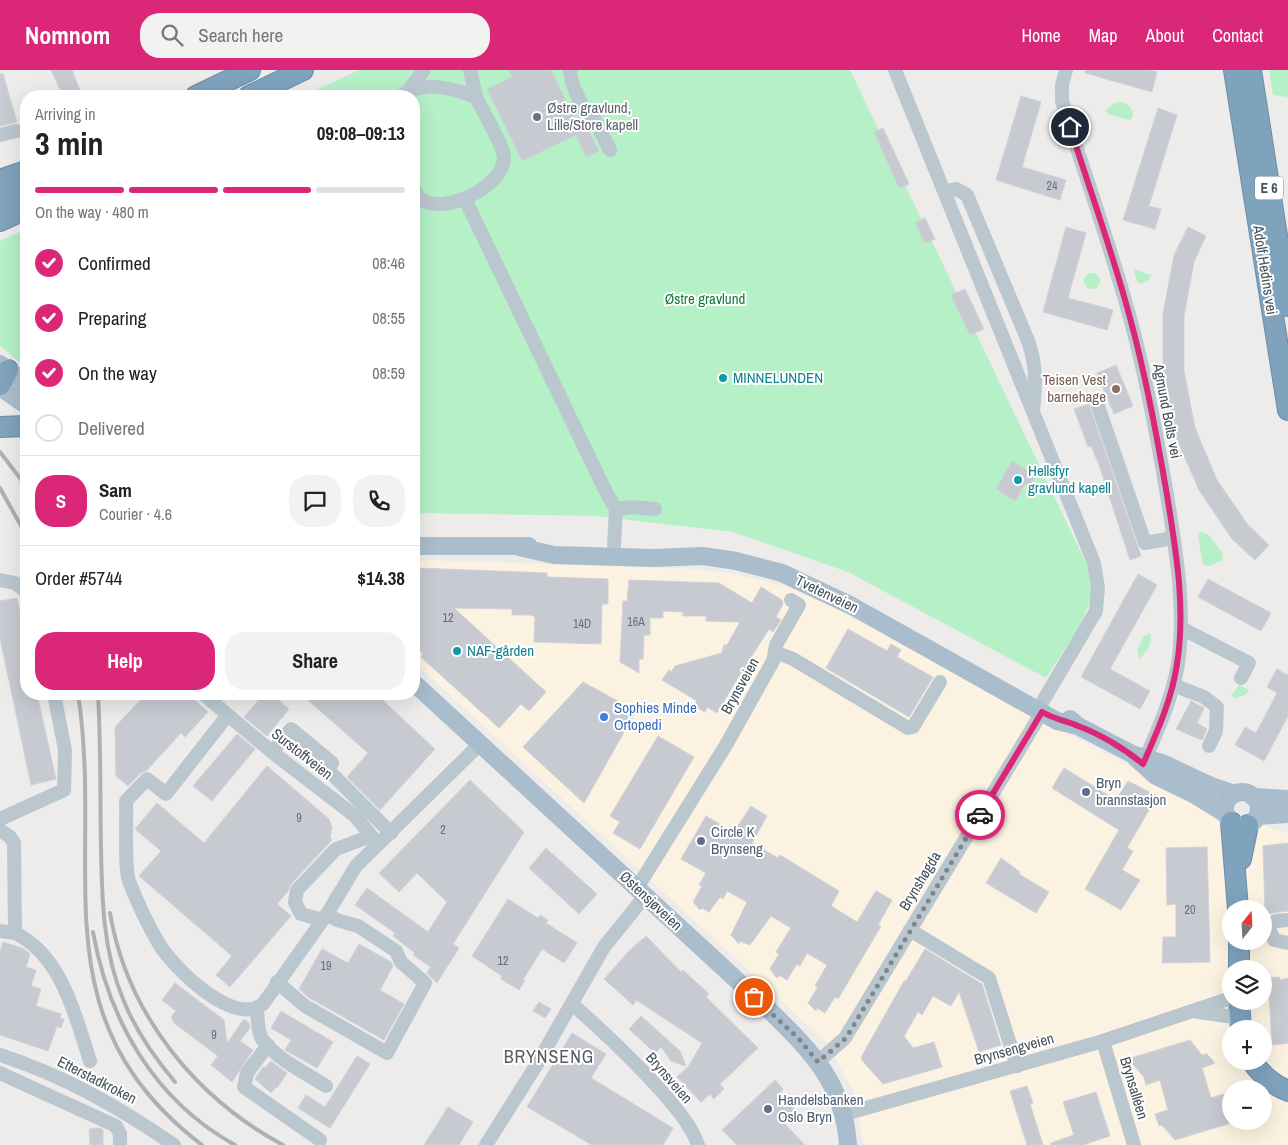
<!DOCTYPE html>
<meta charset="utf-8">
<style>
:root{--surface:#fff;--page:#f2f2f2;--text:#222;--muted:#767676;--line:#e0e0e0;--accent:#db2777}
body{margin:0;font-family:"Archivo Narrow",sans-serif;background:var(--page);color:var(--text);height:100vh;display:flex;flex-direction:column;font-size:19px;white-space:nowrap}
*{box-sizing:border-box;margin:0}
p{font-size:16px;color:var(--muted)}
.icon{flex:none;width:28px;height:28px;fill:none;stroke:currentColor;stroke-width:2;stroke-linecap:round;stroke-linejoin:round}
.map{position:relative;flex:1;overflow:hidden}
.details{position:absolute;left:20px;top:20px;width:400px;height:610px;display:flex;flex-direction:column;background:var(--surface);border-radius:20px;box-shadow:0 5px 20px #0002}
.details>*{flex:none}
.needle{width:32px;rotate:18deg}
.buttons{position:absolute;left:1222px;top:830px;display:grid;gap:10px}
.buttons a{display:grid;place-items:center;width:50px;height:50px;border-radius:50%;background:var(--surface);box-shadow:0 5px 20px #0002;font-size:25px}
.pin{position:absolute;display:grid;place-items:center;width:42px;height:42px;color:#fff;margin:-21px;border:2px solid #fff;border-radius:50%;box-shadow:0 1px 5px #0007}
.courier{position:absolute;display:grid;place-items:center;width:50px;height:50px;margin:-25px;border:4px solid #db2777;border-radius:50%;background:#fff;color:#222;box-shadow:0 1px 6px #0007}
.summary em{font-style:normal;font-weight:700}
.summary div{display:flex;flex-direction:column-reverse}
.summary{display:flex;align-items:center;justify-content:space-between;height:85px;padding:0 15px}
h1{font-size:32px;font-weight:700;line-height:38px}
.bar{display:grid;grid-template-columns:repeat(4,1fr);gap:8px 5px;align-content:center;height:60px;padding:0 15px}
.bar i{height:6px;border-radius:4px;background:var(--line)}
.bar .selected{background:var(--accent)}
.bar p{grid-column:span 4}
.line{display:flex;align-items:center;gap:12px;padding:0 15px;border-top:1px solid var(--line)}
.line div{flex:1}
.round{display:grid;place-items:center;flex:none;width:52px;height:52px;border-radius:20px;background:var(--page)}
ol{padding:0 15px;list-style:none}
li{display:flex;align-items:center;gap:15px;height:55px}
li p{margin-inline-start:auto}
li .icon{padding:5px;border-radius:50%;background:var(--accent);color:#fff;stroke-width:4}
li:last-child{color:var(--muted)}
li i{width:28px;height:28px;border:2px solid var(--line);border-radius:50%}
.action{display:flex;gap:10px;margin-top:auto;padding:10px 15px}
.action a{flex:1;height:58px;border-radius:20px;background:var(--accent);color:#fff;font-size:20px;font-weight:700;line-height:58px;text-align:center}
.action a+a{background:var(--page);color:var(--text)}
header{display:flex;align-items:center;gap:30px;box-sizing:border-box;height:70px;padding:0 25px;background:var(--accent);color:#fff}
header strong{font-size:24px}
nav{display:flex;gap:28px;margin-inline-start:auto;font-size:18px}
.search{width:350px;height:45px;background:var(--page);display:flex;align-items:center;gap:12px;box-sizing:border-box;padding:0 18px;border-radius:20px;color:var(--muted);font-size:19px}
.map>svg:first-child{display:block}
</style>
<header>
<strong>Nomnom</strong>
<div class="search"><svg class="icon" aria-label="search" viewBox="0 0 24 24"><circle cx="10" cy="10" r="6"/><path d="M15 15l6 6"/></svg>Search here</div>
<nav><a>Home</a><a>Map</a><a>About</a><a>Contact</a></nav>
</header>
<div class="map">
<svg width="1288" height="1075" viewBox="0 0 1288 1075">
<rect width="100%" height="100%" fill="#eeebeb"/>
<path fill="#fcf2e1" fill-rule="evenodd" d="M422,490L693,499L739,505L781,515L819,530L1200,734L1288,764V1075H864L852,1018L825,971L414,592V501ZM1231,839H1264V871H1231ZM1231,899H1264V931H1231ZM1231,959H1264V991H1231ZM1231,1019H1264V1051H1231Z"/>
<g fill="#b5f0c7">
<polygon points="359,0 850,0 1087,495 1092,526 1081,554 1046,608 848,502 733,462 595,446 414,443 414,26 303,26"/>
<polygon points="1269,0 1288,0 1288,27 1273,25"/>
<path d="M1122,32C1129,35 1133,38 1133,46L1130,50L1107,44L1106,40L1114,33Z"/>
<polygon points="26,159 26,298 0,276 0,171"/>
<polygon points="1134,199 1151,205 1149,210 1142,214 1137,212"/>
<circle cx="1092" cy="211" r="8"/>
<polygon points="1200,462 1208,464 1222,482 1223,490 1209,496 1203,495 1198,465"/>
<polygon points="1149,564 1151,564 1150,575 1140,590 1137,580 1144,566"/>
<polygon points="1239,615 1249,620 1245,625 1235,628 1231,626"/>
</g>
<g fill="#c7cad1" stroke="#cfd2d7">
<polygon points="51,0 72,0 82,26 63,26"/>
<polygon points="509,0 551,0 575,49 579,47 583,50 599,81 586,87 576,65 522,91 487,19 512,7"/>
<polygon points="1085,0 1149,0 1157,2 1152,22 1085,3"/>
<polygon points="0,4 3,4 17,52 0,56"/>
<polygon points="1021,26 1041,32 1022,97 1066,110 1060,130 996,110"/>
<polygon points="1158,38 1177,45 1149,136 1161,139 1155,159 1123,150"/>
<polygon points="883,58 909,114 899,118 874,62"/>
<polygon points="925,148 935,169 925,173 915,153"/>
<polygon points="1066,157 1086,163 1068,228 1113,240 1107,260 1043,242"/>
<polygon points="1188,157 1206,166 1194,192 1184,246 1184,301 1195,358 1217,410 1248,455 1269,475 1255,490 1232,469 1199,420 1175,365 1163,304 1163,244 1174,185"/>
<polygon points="965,219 984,259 970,265 951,225"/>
<polygon points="1116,295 1133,336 1114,344 1097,303"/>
<polygon points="1089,334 1141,486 1130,490 1099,395 1091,376 1088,377 1074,339"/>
<polygon points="1012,391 1036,406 1029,417 1025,414 1015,431 996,419"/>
<polygon points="418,498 547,503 547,507 608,509 608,534 602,534 601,574 534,572 535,547 531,545 512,545 512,539 454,538 546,622 529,641 521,634 499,658 421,587 423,584 414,576 414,516 418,517"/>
<polygon points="1138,504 1157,515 1110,599 1150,621 1140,639 1081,607"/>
<polygon points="1208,509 1271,543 1261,561 1198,527"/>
<polygon points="629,510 719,513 752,533 761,517 782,530 783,534 776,547 781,550 773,562 769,559 750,589 756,593 751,602 744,598 717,643 707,637 705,642 694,636 697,631 662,610 669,600 671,602 675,596 722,583 724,575 727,575 740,552 706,551 706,546 683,546 683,542 663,541 663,548 650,548 650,565 644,565 643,589 639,589 639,603 620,592 623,531 627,531"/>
<polygon points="17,528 26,571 26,624 37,624 56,709 31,715 0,568 0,531"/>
<polygon points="848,559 887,581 891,574 901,580 897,587 933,607 909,647 826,598"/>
<polygon points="1277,599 1287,605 1288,603 1288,646 1264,691 1235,675 1245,657 1256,663 1277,623 1267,617"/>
<polygon points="583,612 636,641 584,733 523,677"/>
<polygon points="146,624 188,624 208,642 185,667 181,663 147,700 141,703 128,716 116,706 115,657"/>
<polygon points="264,624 271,624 289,639 267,666 244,647"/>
<polygon points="301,624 376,624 435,679 380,740 347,707 368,683"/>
<polygon points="1191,631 1204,638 1197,653 1207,659 1202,670 1176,659"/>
<polygon points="237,664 255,679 212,731 193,716"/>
<polygon points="658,666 694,687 640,779 613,763 620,752 610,746"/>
<polygon points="267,696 329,749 332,758 330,768 332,770 291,814 288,821 277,834 291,846 230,917 216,905 232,886 139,806 161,781 135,759 157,733 204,773"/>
<polygon points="1064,698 1116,730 1128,711 1157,726 1127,778 1133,781 1122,800 1140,810 1121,840 1085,819 1119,760 1052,718"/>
<polygon points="470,710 524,762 453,874 459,878 437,913 427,903 431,897 413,885 415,883 393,866 395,863 355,835 367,818 428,862 447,832 417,803 399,822 379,803"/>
<polygon points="751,736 767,746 752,773 778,788 780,785 839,821 831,836 857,852 876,821 892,830 878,855 881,856 838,929 835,927 825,943 817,938 816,941 808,933 818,917 815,916 827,895 807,883 800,896 797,894 787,910 779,905 777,908 770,899 779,884 776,882 791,858 771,846 750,875 740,871 739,874 731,865 747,832 727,821 723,829 720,827 709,842 702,838 700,840 693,832 702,816 699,815 706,803 681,789 706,746 731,761 733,758 736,759"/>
<polygon points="1288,773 1288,841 1265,844 1263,776"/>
<polygon points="1207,777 1210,892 1162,893 1163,867 1176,867 1176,834 1167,835 1166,778"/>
<polygon points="546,778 597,824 579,844 529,798"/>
<polygon points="1001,788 1020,802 1019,804 1049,822 1036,843 986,813"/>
<polygon points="508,829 538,848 540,845 548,850 546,853 577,873 564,893 542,879 523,910 525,911 519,920 501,909 502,906 472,886"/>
<polygon points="646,866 681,902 683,900 709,924 706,927 758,978 720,1014 724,1019 714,1029 710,1024 701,1032 677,1007 688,997 702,973 636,930 633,935 604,909 629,881"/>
<polygon points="3,872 22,878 30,884 26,897 36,900 31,916 41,919 36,936 61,944 60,948 64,949 61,958 57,956 48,981 0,965 0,882"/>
<polygon points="359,874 391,892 393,896 380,920 404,934 384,970 308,927 299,919 322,879 348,893"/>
<polygon points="925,879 982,914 1001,975 979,982 959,922 951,936 933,926 922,945 918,942 904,966 913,978 934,972 942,997 883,1014 861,989 863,984 904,911 906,911"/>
<polygon points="1279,907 1280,910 1288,908 1288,973 1272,975 1268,908"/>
<polygon points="175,913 224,950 227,973 244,949 249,953 250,958 240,971 253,980 232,1012 211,995 218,986 174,953 171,947 176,941 162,930"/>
<polygon points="539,932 551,939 545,948 533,941"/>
<polygon points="281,941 333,972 317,998 285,980 291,970 271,958"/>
<polygon points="641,946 680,981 686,996 671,991 661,977 655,983 629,959"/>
<polygon points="572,963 606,984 591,1008 673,1058 663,1075 592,1075 527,1037"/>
<polygon points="1190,970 1202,985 1207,984 1215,993 1202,998 1211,1028 1227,1023 1231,1028 1231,1053 1175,1070 1162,1055 1159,1056 1155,1044 1168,1040 1160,1010 1146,1015 1144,1007 1128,989"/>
<polygon points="357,986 370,994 330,1058 298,1038 306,1025 325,1037"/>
<polygon points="271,991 287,1003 277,1018 276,1017 271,1023 255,1009 263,997 265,998"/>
<polygon points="775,1010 783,1019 779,1024 795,1040 783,1052 805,1075 737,1075 722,1060"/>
<polygon points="1027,1016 1033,1033 1030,1034 1043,1075 1027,1075 1010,1021"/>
<polygon points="1096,1022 1110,1066 1083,1075 1051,1075 1051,1073 1074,1065 1063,1032"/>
<polygon points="448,1037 473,1052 459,1075 424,1075"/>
<polygon points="100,1058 103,1060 103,1075 90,1075 89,1059"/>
</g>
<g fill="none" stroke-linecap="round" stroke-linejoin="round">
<g stroke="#6b8da9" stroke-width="22">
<g id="highway">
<polyline points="1234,0 1288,340"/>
<polyline points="1251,0 1288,236"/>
<polyline points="196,26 250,0"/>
<polyline points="249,26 303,0"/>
<polyline points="0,110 26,101"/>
<polyline points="0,130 26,122"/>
<polyline points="0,151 26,139"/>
<polyline points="0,315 8,300"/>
<polyline points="0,357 26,356"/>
<polyline points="1231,752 1238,839"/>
<polyline points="1241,789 1248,755"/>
<polyline points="1239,871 1239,899"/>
<polyline points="1239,931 1241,959"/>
<path d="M1252,991C1261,1005 1272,1014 1288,1021"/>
</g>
</g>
<g stroke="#bbc7cf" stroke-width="14">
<polyline points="470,0 476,27"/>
<polyline points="570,0 572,13 584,40 592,45 610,80"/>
<polyline points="895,0 1094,493 1098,518 1096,541 1043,631"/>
<path d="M1066,0L1062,15V31C1084,103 1110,174 1130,248C1146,306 1157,366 1167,425C1176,481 1186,538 1178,594C1172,629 1157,662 1143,694"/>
<polyline points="409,20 424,0"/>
<path d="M401,26C422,10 452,18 476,27C482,40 503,74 504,87C505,116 444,146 421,129C418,127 416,122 414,119"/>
<polyline points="0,65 16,61"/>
<path d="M945,122L956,119L967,125L1026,266C1037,292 1036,314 1033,341"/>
<polyline points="465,129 607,424 616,439 614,475"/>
<polyline points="1097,333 1145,473 1173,468"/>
<polyline points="616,439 632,437 655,439"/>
<polyline points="0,510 15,513 26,521"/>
<polyline points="1181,558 1249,593 1241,608"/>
<polyline points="775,582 776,575 799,535 791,530"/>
<polyline points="1173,615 1204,627 1217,637 1216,661 1209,676"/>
<polyline points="203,624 272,682 355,746 378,774"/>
<path d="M227,646L166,724L147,709L126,731C127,748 124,798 129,811C137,832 148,855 159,874C174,898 233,957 263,934L327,844L356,796L480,674"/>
<polyline points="272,682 291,659 332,693 328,700 391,763"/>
<polyline points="0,749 64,720 65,680 54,624"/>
<polyline points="0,760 10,767 14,773 15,863 0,861"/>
<polyline points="637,818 726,675 773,591 775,582 793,589 908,658 913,657 940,612"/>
<polyline points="323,850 301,844 295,832 297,820 336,779 371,766"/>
<polyline points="1264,856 1269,859 1274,870 1288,873"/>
<polyline points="1264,857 1276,851 1288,850"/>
<polyline points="910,860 989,908 1017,996"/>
<path d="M15,863C62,886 75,945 90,991"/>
<polyline points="277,912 305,936 387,983 425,913 401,892 396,881 358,856 337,850 327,844"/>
<path d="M572,934C603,961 688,1039 698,1075"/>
<path d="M257,938C258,947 257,961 262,969C276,989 306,1003 326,1016"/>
<polyline points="1192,941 1240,948"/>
<polyline points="1103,971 1134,1075"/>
<polyline points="268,975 247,1003 244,1017 320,1070"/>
<path d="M0,985C64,1006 119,1037 174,1075"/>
<polyline points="819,991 845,968 1042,642"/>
<polyline points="0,1003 116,1056 120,1064 120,1075"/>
<polyline points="845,1044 1103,971 1231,928"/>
<polyline points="486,1075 537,994 604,877 645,826"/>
</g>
<g stroke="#a9bdcc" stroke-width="18">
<polyline points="0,294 26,313"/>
<polyline points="0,317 26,335"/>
<polyline points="414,476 529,476"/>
<polyline points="519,477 554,485 653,488 703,486 736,491 782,503 852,536 1057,651 1078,656"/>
<path d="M414,613L766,937C809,979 844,1012 848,1075"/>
<polyline points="1070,649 1078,656 1132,684 1162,693 1211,716 1235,724"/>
<polyline points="1136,688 1156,706 1195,725 1226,744"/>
<circle cx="1242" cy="739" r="17"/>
<polyline points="1253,727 1288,729"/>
<polyline points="1257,746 1288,744"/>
</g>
<use href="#highway" stroke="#7fa2bd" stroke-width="20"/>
<g stroke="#adb1b6" stroke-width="4">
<polyline points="0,382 26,416"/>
<polyline points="0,418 26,465"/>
<path d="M78,624C105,799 35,947 202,1075"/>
<path d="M98,624C101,675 100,728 101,779C102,830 103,881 123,929C135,960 154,987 175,1012"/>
<path d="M110,843C127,943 194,1027 283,1075"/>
<path d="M93,862C109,951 154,1030 235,1075"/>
</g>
</g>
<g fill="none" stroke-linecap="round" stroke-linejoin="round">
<polyline stroke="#7f868c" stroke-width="5" stroke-dasharray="0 9" points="754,927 799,969 818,992 846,968 980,745"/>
<path stroke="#db2777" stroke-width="6" d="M980,745L1042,642C1054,649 1066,651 1078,656C1100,664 1125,679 1143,694C1157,662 1172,629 1177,594C1186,538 1176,481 1167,425C1157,366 1146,306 1130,248C1113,183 1090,121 1070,57"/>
</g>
<circle fill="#6b7280" stroke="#fff" stroke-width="2" cx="537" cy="47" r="5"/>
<g fill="#0f9aa8" stroke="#fff" stroke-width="2">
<circle cx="723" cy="308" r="5"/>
<circle cx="1018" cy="410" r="5"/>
<circle cx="457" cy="581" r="5"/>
</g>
<circle fill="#8d6e63" stroke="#fff" stroke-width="2" cx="1116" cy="319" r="5"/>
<circle fill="#3f7fe0" stroke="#fff" stroke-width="2" cx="604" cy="647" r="5"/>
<g fill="#5c6f8a" stroke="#fff" stroke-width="2">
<circle cx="1086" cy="722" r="5"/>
<circle cx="701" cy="771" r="5"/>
<circle cx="768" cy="1039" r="5"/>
</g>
<g text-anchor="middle" stroke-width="4" stroke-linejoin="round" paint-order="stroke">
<g font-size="12" fill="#646e77">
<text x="1052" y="120">24</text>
<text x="448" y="552">12</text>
<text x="636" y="556">16A</text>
<text x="582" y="558">14D</text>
<text x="299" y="752">9</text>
<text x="443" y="764">2</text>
<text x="1190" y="844">20</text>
<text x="503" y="895">12</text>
<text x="326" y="900">19</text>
<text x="214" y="969">9</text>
</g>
<rect fill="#fff" stroke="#7b848b" stroke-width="1" x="1255" y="106.5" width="28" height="23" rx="4"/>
<g font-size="14" font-weight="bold" fill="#435059">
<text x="1269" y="123">E 6</text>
</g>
<g font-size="15" fill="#5b616d" stroke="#fff" text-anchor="start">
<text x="547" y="43">Østre gravlund,<tspan x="547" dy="17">Lille/Store kapell</tspan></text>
</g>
<g font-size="15" fill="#435059" stroke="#fff">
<text transform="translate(1265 200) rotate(81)" y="5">Adolf Hedins vei</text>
<text transform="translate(1167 341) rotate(79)" y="5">Agmund Bolts vei</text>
<text transform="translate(827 524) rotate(26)" y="5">Tvetenveien</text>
<text transform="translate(740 616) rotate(-61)" y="5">Brynsveien</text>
<text transform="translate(302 684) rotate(38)" y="5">Surstoffveien</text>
<text transform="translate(920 811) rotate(-59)" y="5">Brynshøgda</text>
<text transform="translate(651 831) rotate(43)" y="5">Østensjøveien</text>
<text transform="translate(1014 979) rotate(-16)" y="5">Brynsengveien</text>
<text transform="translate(669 1008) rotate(49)" y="5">Brynsveien</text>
<text transform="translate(97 1010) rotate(27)" y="5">Etterstadkroken</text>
<text transform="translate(1134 1018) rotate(73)" y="5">Brynsalléen</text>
</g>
<g font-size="15" fill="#127c3f" stroke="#fff">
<text x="705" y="234">Østre gravlund</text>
</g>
<g font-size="15" fill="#0d838f" stroke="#fff" text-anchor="start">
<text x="733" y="313">MINNELUNDEN</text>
<text x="1028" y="406">Hellsfyr<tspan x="1028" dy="17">gravlund kapell</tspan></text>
<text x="467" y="586">NAF-gården</text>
</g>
<g font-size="15" fill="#785e54" stroke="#fff" text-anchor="end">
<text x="1106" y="315">Teisen Vest<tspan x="1106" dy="17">barnehage</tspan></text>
</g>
<g font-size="15" fill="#366cbe" stroke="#fff" text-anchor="start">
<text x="614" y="643">Sophies Minde<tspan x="614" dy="17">Ortopedi</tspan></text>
</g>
<g font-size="15" fill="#4e5e75" stroke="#fff" text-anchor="start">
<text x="1096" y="718">Bryn<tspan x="1096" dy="17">brannstasjon</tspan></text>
<text x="711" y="767">Circle K<tspan x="711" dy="17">Brynseng</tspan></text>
<text x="778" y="1035">Handelsbanken<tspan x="778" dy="17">Oslo Bryn</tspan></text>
</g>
<g font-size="18" letter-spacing="1" fill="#585c60" stroke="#fff">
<text x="549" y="993">BRYNSENG</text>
</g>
</g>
</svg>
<div class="buttons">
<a><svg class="needle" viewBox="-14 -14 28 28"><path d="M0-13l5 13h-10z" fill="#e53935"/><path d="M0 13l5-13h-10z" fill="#767676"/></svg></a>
<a><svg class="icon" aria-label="layers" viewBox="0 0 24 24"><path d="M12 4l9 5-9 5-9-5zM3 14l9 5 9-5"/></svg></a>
<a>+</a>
<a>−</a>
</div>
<div class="pin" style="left:754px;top:927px;background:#ea580c"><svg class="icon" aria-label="bag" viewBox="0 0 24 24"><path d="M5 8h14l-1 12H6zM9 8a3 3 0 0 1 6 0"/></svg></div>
<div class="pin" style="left:1070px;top:57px;background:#1f2937"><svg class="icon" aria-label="home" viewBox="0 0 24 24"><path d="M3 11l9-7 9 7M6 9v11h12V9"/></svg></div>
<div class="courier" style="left:980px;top:745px"><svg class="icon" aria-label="car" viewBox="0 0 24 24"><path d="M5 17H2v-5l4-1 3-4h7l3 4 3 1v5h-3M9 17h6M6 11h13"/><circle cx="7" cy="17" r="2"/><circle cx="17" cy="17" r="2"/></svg></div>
<section class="details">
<div class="summary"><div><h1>3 min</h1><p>Arriving in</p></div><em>09:08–09:13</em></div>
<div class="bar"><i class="selected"></i><i class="selected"></i><i class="selected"></i><i></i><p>On the way · 480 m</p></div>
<ol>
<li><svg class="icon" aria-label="check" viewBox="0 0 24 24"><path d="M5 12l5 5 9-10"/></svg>Confirmed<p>08:46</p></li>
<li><svg class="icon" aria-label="check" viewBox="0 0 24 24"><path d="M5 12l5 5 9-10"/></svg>Preparing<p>08:55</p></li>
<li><svg class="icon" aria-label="check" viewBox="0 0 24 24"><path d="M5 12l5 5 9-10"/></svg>On the way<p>08:59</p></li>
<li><i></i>Delivered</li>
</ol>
<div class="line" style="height:90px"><b class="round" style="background:var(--accent);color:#fff">S</b><div><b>Sam</b><p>Courier · 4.6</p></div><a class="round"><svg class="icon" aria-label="chat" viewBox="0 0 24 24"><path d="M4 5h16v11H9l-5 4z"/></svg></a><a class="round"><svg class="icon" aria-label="phone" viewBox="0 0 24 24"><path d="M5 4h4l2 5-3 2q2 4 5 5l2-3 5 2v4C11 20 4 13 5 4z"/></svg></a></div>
<div class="line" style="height:65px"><div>Order #5744</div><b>$14.38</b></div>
<div class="action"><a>Help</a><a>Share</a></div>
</section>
</div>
